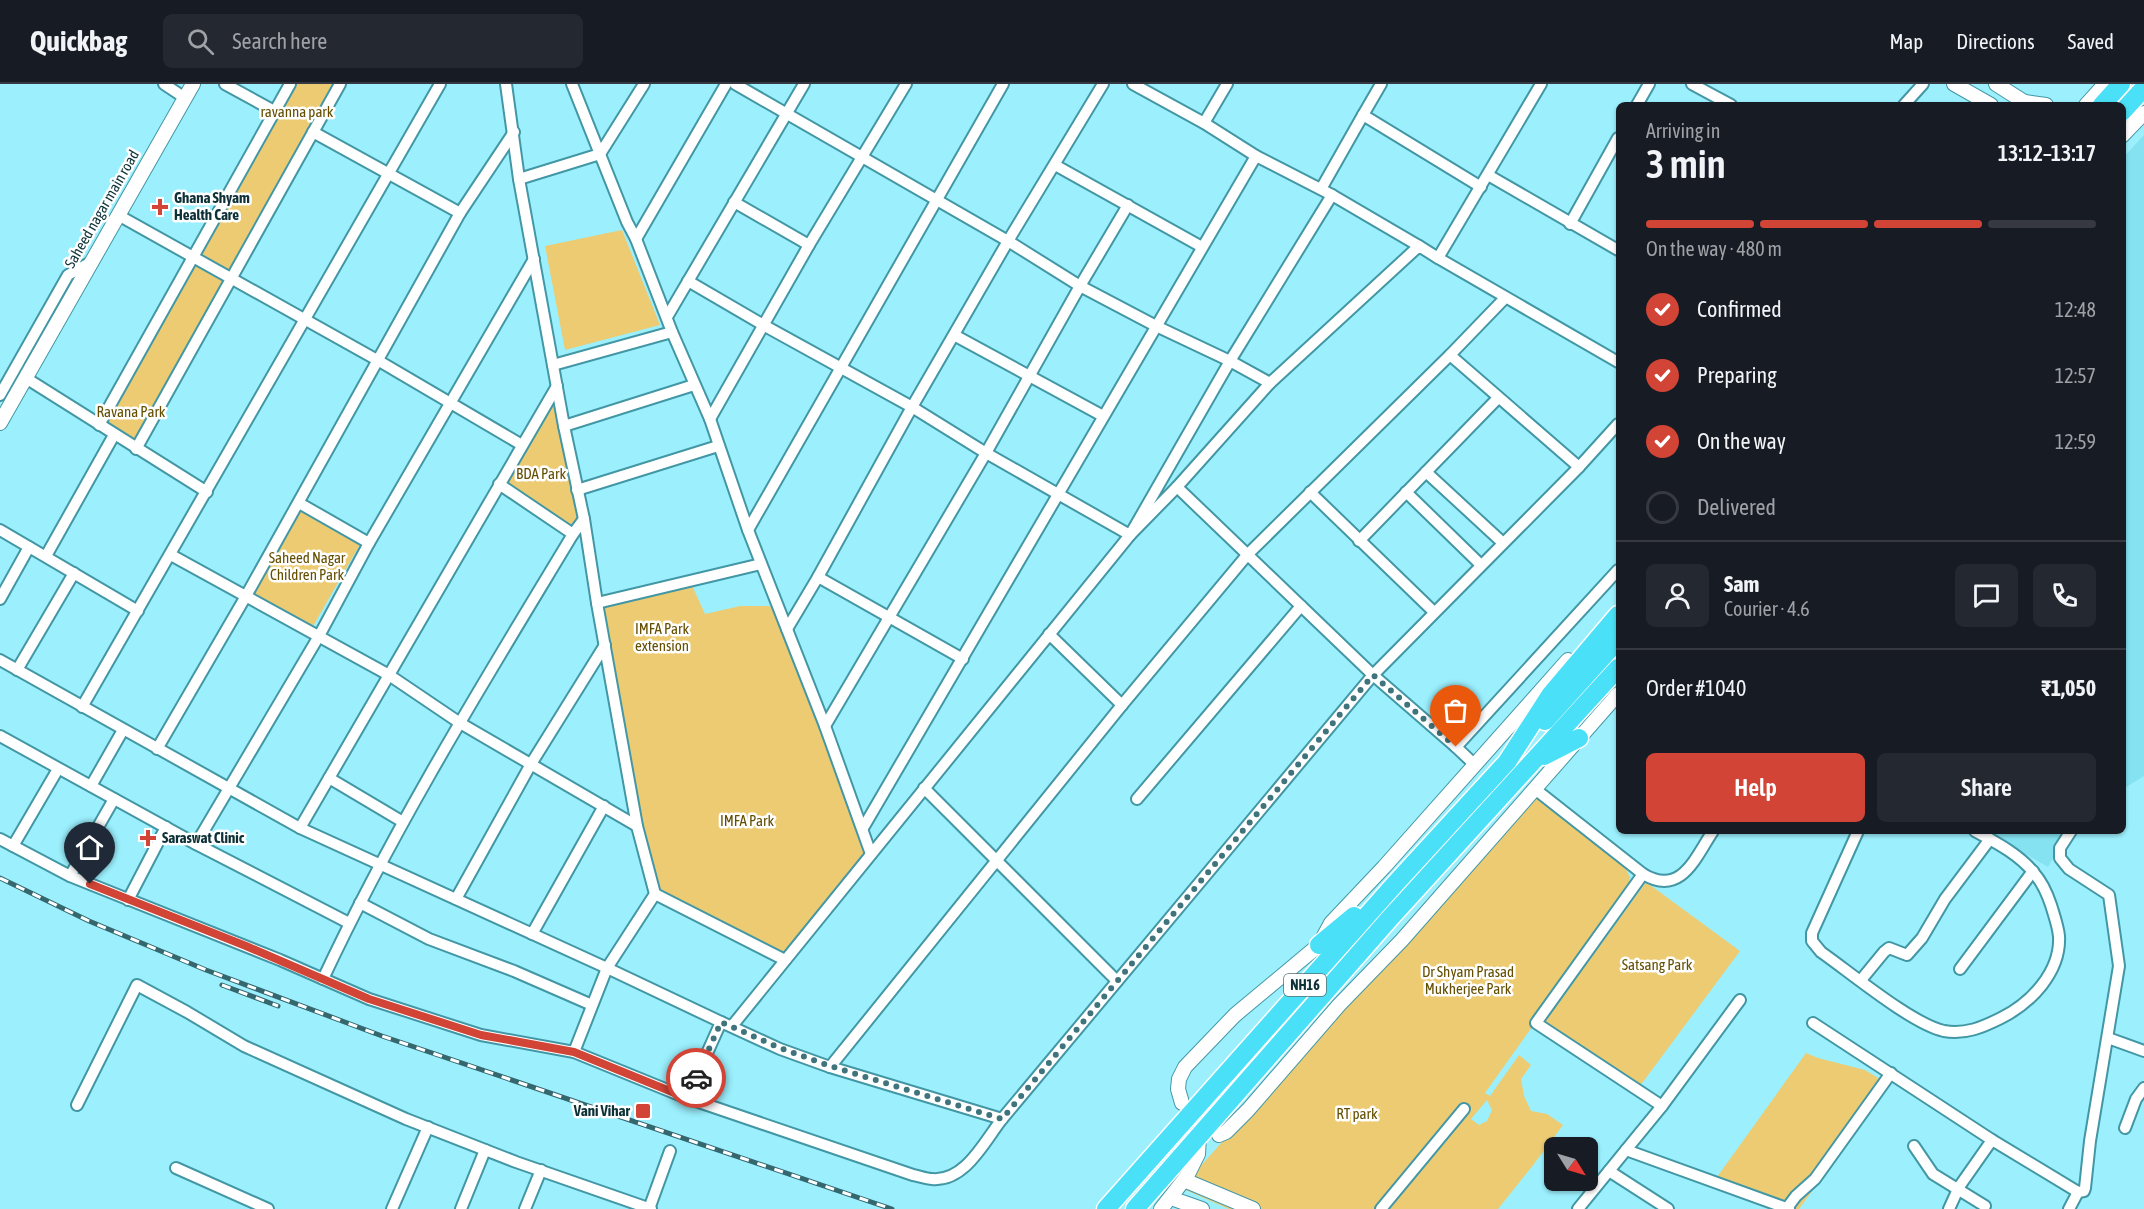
<!DOCTYPE html>
<meta charset="utf-8">
<style>
:root{--surface:#171b24;--page:#242831;--text:#f1f3f6;--muted:#9ea1a6;--line:#363941;--accent:#d14436}
body{margin:0;font-family:"Asap Condensed",sans-serif;background:var(--page);color:var(--text);height:100vh;display:flex;flex-direction:column;font-size:22px;white-space:nowrap}
*{box-sizing:border-box;margin:0}
p{font-size:20px;color:var(--muted)}
.icon{flex:none;width:33px;height:33px;fill:none;stroke:currentColor;stroke-width:2;stroke-linecap:round;stroke-linejoin:round}
.map{position:relative;flex:1;overflow:hidden}
.drawer{position:absolute;left:1616px;top:18px;width:510px;height:732px;display:flex;flex-direction:column;background:var(--surface);border-radius:9px;box-shadow:0 2px 4px #0004}
.drawer>*{flex:none}
.needle{width:39px;rotate:127deg}
.controls{position:absolute;left:1544px;top:1053px;display:grid;gap:12px}
.controls a{display:grid;place-items:center;width:54px;height:54px;border-radius:9px;background:var(--surface);box-shadow:0 2px 4px #0004;font-size:30px}
.pin{position:absolute;display:grid;place-items:center;width:51px;height:51px;color:#fff;margin:-62px -26px;border-radius:50% 50% 50% 0;rotate:-45deg;box-shadow:0 0 6px #0007}
.pin .icon{rotate:45deg}
.courier{position:absolute;display:grid;place-items:center;width:60px;height:60px;margin:-30px;border:4px solid #d14436;border-radius:50%;background:#fff;color:#222;box-shadow:0 2px 8px #0007}
.overview em{font-style:normal;font-weight:600}
.overview div{display:flex;flex-direction:column-reverse}
.overview{display:flex;align-items:center;justify-content:space-between;height:102px;padding:0 30px}
h1{font-size:39px;font-weight:600;line-height:45px}
.bar{display:grid;grid-template-columns:repeat(4,1fr);gap:9px 6px;align-content:center;height:72px;padding:0 30px}
.bar i{height:8px;border-radius:4px;background:var(--line)}
.bar .current{background:var(--accent)}
.bar p{grid-column:span 4}
.line{display:flex;align-items:center;gap:15px;padding:0 30px;border-top:2px solid var(--line)}
.line div{flex:1}
.round{display:grid;place-items:center;flex:none;width:63px;height:63px;border-radius:9px;background:var(--page)}
ol{padding:0 30px;list-style:none}
li{display:flex;align-items:center;gap:18px;height:66px}
li p{margin-inline-start:auto}
li .icon{padding:6px;border-radius:50%;background:var(--accent);color:#fff;stroke-width:4}
li:last-child{color:var(--muted)}
li i{width:33px;height:33px;border:3px solid var(--line);border-radius:50%}
.action{display:flex;gap:12px;margin-top:auto;padding:12px 30px}
.action a{flex:1;height:69px;border-radius:9px;background:var(--accent);color:#fff;font-size:24px;font-weight:600;line-height:69px;text-align:center}
.action a+a{background:var(--page);color:var(--text)}
header{display:flex;align-items:center;gap:36px;box-sizing:border-box;height:84px;padding:0 30px;background:var(--surface);border-bottom:2px solid var(--line)}
header strong{font-size:28px}
nav{display:flex;gap:33px;margin-inline-start:auto;font-size:21px}
.search{width:420px;height:54px;background:var(--page);display:flex;align-items:center;gap:15px;box-sizing:border-box;padding:0 21px;border-radius:9px;color:var(--muted);font-size:22px}
.map>svg:first-child{display:block}
</style>
<header>
<strong>Quickbag</strong>
<div class="search"><svg class="icon" aria-label="search" viewBox="0 0 24 24"><circle cx="10" cy="10" r="6"/><path d="M15 15l6 6"/></svg>Search here</div>
<nav><a>Map</a><a>Directions</a><a>Saved</a></nav>
</header>
<div class="map">
<svg width="2144" height="1125" viewBox="0 0 2144 1125">
<rect width="100%" height="100%" fill="#9cf0fe"/>
<g fill="#84e2f1">
<polygon points="2144,51 2144,692 2123,705 2122,75"/>
<polygon points="1985,747 2069,747 2048,783"/>
</g>
<g fill="#eccb72" fill-rule="evenodd">
<polygon points="286,0 340,0 136,365 99,341"/>
<polygon points="622,146 660,241 565,266 545,162"/>
<polygon points="557,302 584,435 573,450 499,400"/>
<polygon points="301,421 362,457 312,544 252,509"/>
<polygon points="690,497 705,530 740,522 770,522 787,545 871,770 785,876 655,810 597,519"/>
<path d="M1535,707L1625,784L1630,793L1627,807L1621,818L1485,1009L1490,1012L1519,971L1531,981L1521,995L1524,1012L1531,1027L1547,1030L1563,1041L1534,1080L1498,1125H1229L1181,1104ZM1487,1016L1492,1026L1487,1037L1479,1041L1471,1035Z"/>
<polygon points="1646,798 1740,867 1640,1002 1544,939"/>
<polygon points="1806,969 1818,974 1865,986 1890,1001 1799,1125 1794,1125 1717,1093"/>
</g>
<g fill="none" stroke-linecap="round" stroke-linejoin="round">
<g stroke="#4397a5" stroke-width="14">
<g id="street">
<polyline points="164,0 185,14"/>
<polyline points="225,0 274,27"/>
<polyline points="572,0 627,138 636,155 672,248 710,335 748,446 825,642 871,770"/>
<polyline points="735,0 1008,157 1080,202 1156,242 1230,277 1270,299"/>
<polyline points="1133,0 1204,39 1256,72 1332,111 1419,162"/>
<polyline points="1541,0 1438,174 1618,278"/>
<polyline points="1692,0 1731,21"/>
<polyline points="1637,21 1649,0"/>
<polyline points="1904,21 1923,0"/>
<polyline points="1363,31 1381,0"/>
<polyline points="1204,39 1227,0"/>
<polyline points="313,48 460,129"/>
<polyline points="1055,81 1202,163"/>
<polyline points="1488,91 1618,166"/>
<polyline points="519,95 600,70 644,0"/>
<polyline points="1321,105 1363,31 1481,103"/>
<polyline points="734,118 809,161"/>
<polyline points="118,131 379,277 522,361"/>
<polyline points="1570,140 1618,54"/>
<polyline points="636,155 726,0"/>
<polyline points="688,197 765,242 912,323 986,369 1130,451 1230,277 1332,111"/>
<polyline points="667,233 804,0"/>
<polyline points="954,251 1103,332"/>
<polyline points="1450,271 1579,383"/>
<polyline points="553,281 672,248"/>
<polyline points="29,296 207,408"/>
<polyline points="0,311 68,191 91,178"/>
<polyline points="710,335 809,161 906,0"/>
<polyline points="99,341 290,0"/>
<polyline points="564,342 694,301"/>
<polyline points="136,365 340,0"/>
<polyline points="1426,388 1503,459"/>
<polyline points="499,400 573,450"/>
<polyline points="1177,403 1373,591 1456,663 1618,486"/>
<polyline points="577,406 718,362"/>
<polyline points="1310,408 1434,528"/>
<polyline points="1406,408 1481,481"/>
<polyline points="299,419 369,459"/>
<polyline points="0,446 138,527"/>
<polyline points="748,446 1003,0"/>
<polyline points="1359,457 1498,314"/>
<polyline points="171,471 389,591 460,639 637,742"/>
<polyline points="46,472 114,351"/>
<polyline points="818,493 963,575"/>
<polyline points="0,515 29,463"/>
<polyline points="597,519 761,480"/>
<polyline points="787,545 818,493 912,323 1008,157 1103,0"/>
<polyline points="1049,550 1122,621"/>
<polyline points="0,576 300,744 607,884 721,938 780,965 830,983 1002,1035"/>
<polyline points="17,586 74,489"/>
<polyline points="82,623 440,0"/>
<polyline points="825,642 986,369 1080,202 1128,121"/>
<polyline points="0,652 196,760 349,839"/>
<polyline points="1456,663 1475,681"/>
<polyline points="157,665 246,512 460,129 514,48"/>
<polyline points="329,694 403,738"/>
<polyline points="91,702 123,646"/>
<polyline points="924,704 1117,897"/>
<path d="M1535,705L1643,790C1681,813 1695,774 1713,747"/>
<polyline points="1137,715 1301,522"/>
<polyline points="300,744 557,302"/>
<polyline points="863,744 1256,72"/>
<path d="M1858,747L1812,849V857L1821,868C1851,889 1912,940 1944,947C1965,951 1983,943 2001,934C2031,919 2061,888 2059,852C2058,842 2054,831 2051,821C2047,809 2042,798 2034,789C2019,770 1995,758 1975,747"/>
<polyline points="2071,747 2060,764 2060,774 2069,785 2109,811 2119,882 2090,1057 2085,1104 2084,1107 2078,1108"/>
<polyline points="0,755 70,792 280,876 369,915 481,951 574,968 607,884 655,810 637,742 597,519 584,435 564,342 519,95 506,0"/>
<polyline points="196,760 319,552 369,459 534,175"/>
<polyline points="13,762 58,685"/>
<polyline points="1643,790 1536,939 1662,1022"/>
<polyline points="70,792 114,715"/>
<polyline points="655,810 785,876"/>
<polyline points="456,815 531,680 605,561"/>
<polyline points="128,816 166,743"/>
<polyline points="360,819 429,855 514,887 592,921"/>
<polyline points="532,850 604,722"/>
<polyline points="1960,885 2033,787"/>
<path d="M323,895C395,741 485,596 573,450L584,435"/>
<polyline points="1861,896 1884,868 1889,864 1907,871 1922,854 1945,815 1990,755"/>
<path d="M721,938L687,1014L913,1091C919,1092 926,1095 932,1095C965,1098 984,1058 1002,1035L1373,591L1579,383L1618,340"/>
<polyline points="1813,939 1992,1056 2078,1108 2069,1125"/>
<polyline points="732,942 1130,451 1177,403 1270,299 1419,162 1438,174"/>
<polyline points="2108,954 2144,967"/>
<polyline points="574,968 687,1014"/>
<polyline points="830,983 1122,621 1248,470 1450,271 1505,214"/>
<polyline points="77,1021 137,901 187,928 244,962 406,1035 516,1078 651,1125"/>
<polyline points="2125,1044 2136,1015 2144,1004"/>
<polyline points="1914,1062 1933,1090 1985,1122"/>
<polyline points="1626,1066 1662,1022 1740,916"/>
<polyline points="176,1084 268,1125"/>
<polyline points="1609,1087 1668,1125"/>
<polyline points="1787,1124 1796,1112 1815,1095 1891,989"/>
<polyline points="392,1125 428,1043"/>
<polyline points="461,1125 485,1066"/>
<polyline points="525,1125 541,1086"/>
<polyline points="649,1125 670,1067"/>
<polyline points="1381,1125 1464,1025"/>
<polyline points="1578,1125 1626,1066 1789,1125"/>
<polyline points="1949,1125 1959,1103 1992,1056"/>
</g>
</g>
<g stroke="#4397a5" stroke-width="16">
<g id="secondary">
<polyline points="1954,0 1991,21"/>
<polyline points="1996,0 2029,21"/>
<polyline points="2025,18 2046,21"/>
<polyline points="2086,21 2105,0"/>
<polyline points="2122,52 2144,29"/>
<polyline points="0,339 193,0"/>
<polyline points="1182,1019 1178,1005 1179,995 1185,983 1235,931 1319,861 1331,839 1384,783 1568,576"/>
<polyline points="1219,1051 1226,1048 1248,1026 1339,921 1402,856 1618,610"/>
<polyline points="1184,1096 1253,1125"/>
<polyline points="1171,1114 1202,1125"/>
<polyline points="1161,1125 1187,1092 1198,1070 1199,1052"/>
</g>
</g>
<g stroke="#fff" stroke-width="21">
<g id="highway">
<polyline points="2102,21 2121,0"/>
<polyline points="2122,28 2144,4"/>
<polyline points="1545,637 1618,556"/>
<polyline points="1544,672 1579,654"/>
<polyline points="1319,861 1354,832"/>
<polyline points="1106,1125 1395,800 1507,678 1551,610 1618,531"/>
<polyline points="1135,1125 1390,834 1618,584"/>
</g>
</g>
<use href="#street" stroke="#fff" stroke-width="10"/>
<use href="#secondary" stroke="#fff" stroke-width="14"/>
<use href="#highway" stroke="#4ae0f7" stroke-width="18"/>
<g stroke="#35676f" stroke-width="5">
<g id="rail">
<polyline points="0,794 89,837 206,886 382,952 892,1125"/>
<polyline points="222,901 278,922"/>
</g>
</g>
<use href="#rail" stroke="#fff" stroke-width="3" stroke-dasharray="9" stroke-linecap="butt"/>
</g>
<g fill="none" stroke-linecap="round" stroke-linejoin="round">
<polyline stroke="#3f747d" stroke-width="6" stroke-dasharray="0 10.8" points="696,994 721,938 780,964 830,982 1002,1035 1373,591 1456,663"/>
<polyline stroke="#d14436" stroke-width="8" points="90,800 246,862 369,915 481,951 574,968 687,1014 696,994"/>
</g>
<g fill="#d14436" stroke="#fff" stroke-width="2">
<path d="M157 114h6v6h6v6h-6v6h-6v-6h-6v-6h6z"/>
<path d="M145 745h6v6h6v6h-6v6h-6v-6h-6v-6h6z"/>
<rect x="635" y="1019" width="16" height="16" rx="3"/>
</g>
<g text-anchor="middle" stroke-width="5" stroke-linejoin="round" paint-order="stroke">
<rect fill="#fff" stroke="#566f73" stroke-width="1.5" x="1284" y="890" width="42" height="22" rx="4.5"/>
<g font-size="14" font-weight="bold" fill="#0d3137">
<text x="1305" y="906">NH16</text>
</g>
<g font-size="15" fill="#644e01" stroke="#fff">
<text x="297" y="33">ravanna park</text>
<text x="131" y="333">Ravana Park</text>
<text x="541" y="395">BDA Park</text>
<text x="307" y="479">Saheed Nagar<tspan x="307" dy="17">Children Park</tspan></text>
<text x="662" y="550">IMFA Park<tspan x="662" dy="17">extension</tspan></text>
<text x="747" y="742">IMFA Park</text>
<text x="1657" y="886">Satsang Park</text>
<text x="1468" y="893">Dr Shyam Prasad<tspan x="1468" dy="17">Mukherjee Park</tspan></text>
<text x="1357" y="1035">RT park</text>
</g>
<g font-size="15" font-weight="bold" fill="#0d3137" stroke="#fff" text-anchor="start">
<text x="174" y="119">Ghana Shyam<tspan x="174" dy="17">Health Care</tspan></text>
<text x="162" y="759">Saraswat Clinic</text>
<text x="630" y="1032" text-anchor="end">Vani Vihar</text>
</g>
<g font-size="15" fill="#0d3137" stroke="#fff">
<text transform="translate(102 125) rotate(-60)" y="5">Saheed nagar main road</text>
</g>
</g>
</svg>
<div class="controls">
<a><svg class="needle" viewBox="-14 -14 28 28"><path d="M0-13l5 13h-10z" fill="#e53935"/><path d="M0 13l5-13h-10z" fill="#9ea1a6"/></svg></a>
</div>
<div class="pin" style="left:1456px;top:663px;background:#ea580c"><svg class="icon" aria-label="bag" viewBox="0 0 24 24"><path d="M5 8h14l-1 12H6zM9 8a3 3 0 0 1 6 0"/></svg></div>
<div class="pin" style="left:90px;top:800px;background:#1f2937"><svg class="icon" aria-label="home" viewBox="0 0 24 24"><path d="M3 11l9-7 9 7M6 9v11h12V9"/></svg></div>
<div class="courier" style="left:696px;top:994px"><svg class="icon" aria-label="car" viewBox="0 0 24 24"><path d="M5 17H2v-5l4-1 3-4h7l3 4 3 1v5h-3M9 17h6M6 11h13"/><circle cx="7" cy="17" r="2"/><circle cx="17" cy="17" r="2"/></svg></div>
<section class="drawer">
<div class="overview"><div><h1>3 min</h1><p>Arriving in</p></div><em>13:12–13:17</em></div>
<div class="bar"><i class="current"></i><i class="current"></i><i class="current"></i><i></i><p>On the way · 480 m</p></div>
<ol>
<li><svg class="icon" aria-label="check" viewBox="0 0 24 24"><path d="M5 12l5 5 9-10"/></svg>Confirmed<p>12:48</p></li>
<li><svg class="icon" aria-label="check" viewBox="0 0 24 24"><path d="M5 12l5 5 9-10"/></svg>Preparing<p>12:57</p></li>
<li><svg class="icon" aria-label="check" viewBox="0 0 24 24"><path d="M5 12l5 5 9-10"/></svg>On the way<p>12:59</p></li>
<li><i></i>Delivered</li>
</ol>
<div class="line" style="height:108px"><a class="round"><svg class="icon" aria-label="person" viewBox="0 0 24 24"><circle cx="12" cy="8" r="4"/><path d="M4 21q1-7 8-7t8 7"/></svg></a><div><b>Sam</b><p>Courier · 4.6</p></div><a class="round"><svg class="icon" aria-label="chat" viewBox="0 0 24 24"><path d="M4 5h16v11H9l-5 4z"/></svg></a><a class="round"><svg class="icon" aria-label="phone" viewBox="0 0 24 24"><path d="M5 4h4l2 5-3 2q2 4 5 5l2-3 5 2v4C11 20 4 13 5 4z"/></svg></a></div>
<div class="line" style="height:78px"><div>Order #1040</div><b>₹1,050</b></div>
<div class="action"><a>Help</a><a>Share</a></div>
</section>
</div>
